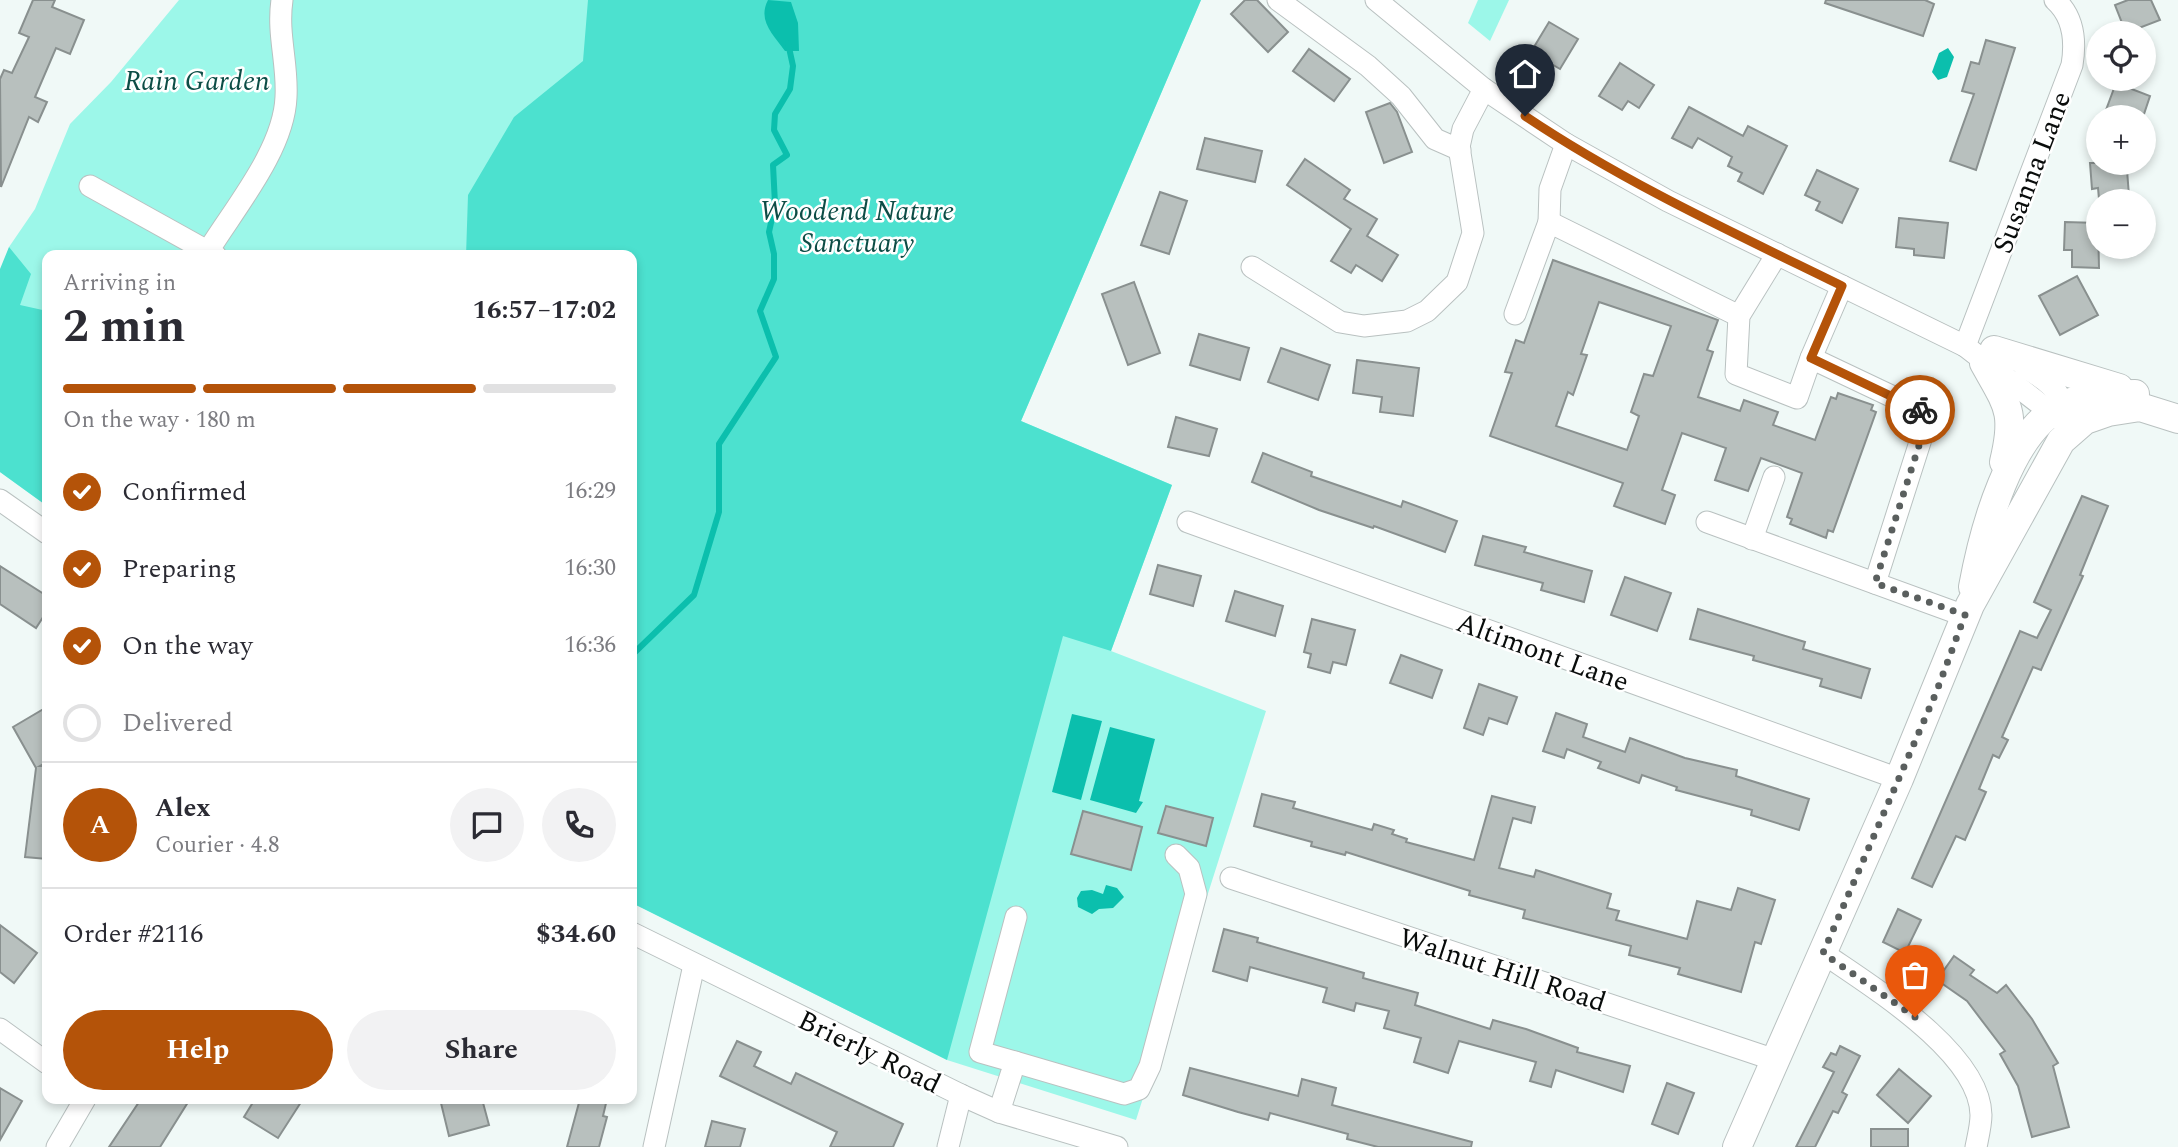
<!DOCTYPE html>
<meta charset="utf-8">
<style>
:root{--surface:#fff;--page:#f2f2f3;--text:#2b2b33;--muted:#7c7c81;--line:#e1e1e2;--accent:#b45309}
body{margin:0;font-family:Spectral,serif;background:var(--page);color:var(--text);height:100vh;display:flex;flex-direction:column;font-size:26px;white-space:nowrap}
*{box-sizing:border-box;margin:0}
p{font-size:23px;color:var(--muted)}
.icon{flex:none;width:38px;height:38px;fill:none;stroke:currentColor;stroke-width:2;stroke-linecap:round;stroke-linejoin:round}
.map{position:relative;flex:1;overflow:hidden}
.panel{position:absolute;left:42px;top:250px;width:595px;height:854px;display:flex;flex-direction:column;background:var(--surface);border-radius:14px;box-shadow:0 4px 10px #0003}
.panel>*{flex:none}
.tools{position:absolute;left:2086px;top:21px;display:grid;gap:14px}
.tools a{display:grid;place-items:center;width:70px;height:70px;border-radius:50%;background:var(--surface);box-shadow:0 4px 10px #0003;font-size:35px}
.pin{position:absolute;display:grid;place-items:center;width:60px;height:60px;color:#fff;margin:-72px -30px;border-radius:50% 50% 50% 0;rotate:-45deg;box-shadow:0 0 7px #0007}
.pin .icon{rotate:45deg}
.courier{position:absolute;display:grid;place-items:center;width:70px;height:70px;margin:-35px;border:5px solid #b45309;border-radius:50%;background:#fff;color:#222;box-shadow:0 2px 9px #0007}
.overview em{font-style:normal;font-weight:700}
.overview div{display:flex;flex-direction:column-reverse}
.overview{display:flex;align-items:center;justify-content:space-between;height:119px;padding:0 21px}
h1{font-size:46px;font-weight:700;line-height:52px}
.bar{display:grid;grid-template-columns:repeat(4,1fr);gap:10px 7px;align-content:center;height:84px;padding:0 21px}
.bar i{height:9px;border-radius:5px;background:var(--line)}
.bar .current{background:var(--accent)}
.bar p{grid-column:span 4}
.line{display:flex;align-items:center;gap:18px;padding:0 21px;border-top:2px solid var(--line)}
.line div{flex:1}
.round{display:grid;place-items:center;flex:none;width:74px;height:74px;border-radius:37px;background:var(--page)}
ol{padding:0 21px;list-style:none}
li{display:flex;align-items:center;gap:21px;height:77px}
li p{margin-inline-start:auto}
li .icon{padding:7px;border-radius:50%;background:var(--accent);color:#fff;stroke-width:4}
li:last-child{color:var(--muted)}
li i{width:38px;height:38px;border:4px solid var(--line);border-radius:50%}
.primary-button{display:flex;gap:14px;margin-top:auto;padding:14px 21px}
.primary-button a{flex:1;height:80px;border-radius:42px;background:var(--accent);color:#fff;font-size:28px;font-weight:700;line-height:80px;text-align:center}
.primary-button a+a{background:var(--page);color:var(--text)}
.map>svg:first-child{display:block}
</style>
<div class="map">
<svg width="2178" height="1147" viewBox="0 0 2178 1147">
<rect width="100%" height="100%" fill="#f0f9f7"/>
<g fill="#9cf7e9">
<polygon points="179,0 1201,0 1021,421 1172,485 1111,651 1266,711 1136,1120 947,1060 632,903 632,256 47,256 47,506 0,472 0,307 9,247 35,209 70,124 111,82"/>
<polygon points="1478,0 1509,0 1490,41 1468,23"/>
</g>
<g fill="#4ce1cf">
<polygon points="588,0 1201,0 1021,421 1172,485 1111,651 1063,636 947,1060 632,903 632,256 466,256 468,195 514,117 583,61"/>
<polygon points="9,247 31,274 20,305 47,311 47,506 0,472 0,269"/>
</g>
<g fill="#0bbfad">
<path d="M768,0L791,2L798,23L799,51H785C774,35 757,21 768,0Z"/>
<polygon points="1948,48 1954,57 1947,77 1938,80 1932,72 1939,53"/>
<polygon points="1072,714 1102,721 1081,800 1052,792"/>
<polygon points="1110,727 1155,739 1139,801 1143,802 1136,813 1090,800"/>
<polygon points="1106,885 1117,888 1124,897 1113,908 1099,909 1092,914 1078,907 1077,898 1081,891 1092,890 1103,894"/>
</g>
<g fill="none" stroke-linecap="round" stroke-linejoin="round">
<polyline stroke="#0bbfad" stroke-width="6" points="632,655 694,595 719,512 719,444 776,357 760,311 774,279 774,254 769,232 775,204 773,165 787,155 774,130 775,114 790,89 793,66 788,43"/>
</g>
<g fill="#b8c0be" stroke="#89908f" stroke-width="2" fill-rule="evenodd">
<polygon points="33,0 55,0 52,7 84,20 70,54 56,48 35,97 47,102 38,122 29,117 1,187 0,79 4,70 12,73 29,37 19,33"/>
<polygon points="1245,0 1257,0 1288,32 1268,52 1231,14"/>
<polygon points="1826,0 1925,0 1934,4 1923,36 1825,3"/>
<polygon points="2128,0 2151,0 2160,20 2126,33 2115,5"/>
<polygon points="1549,22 1578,39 1560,69 1531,52"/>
<polygon points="1986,40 2015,48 1976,170 1950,161 1974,94 1962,91 1971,62 1979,64"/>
<polygon points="1309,49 1350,79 1334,101 1293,71"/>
<polygon points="1620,63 1654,85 1639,108 1628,101 1622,110 1599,96"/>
<polygon points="2116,83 2150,96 2143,117 2114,117 2116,114 2106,110"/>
<polygon points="1390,103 1397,112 1412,152 1384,163 1366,112"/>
<polygon points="1689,107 1743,136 1748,126 1787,146 1763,194 1738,181 1742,173 1728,166 1732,157 1698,138 1692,148 1672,138"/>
<polygon points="1205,138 1262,151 1255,182 1197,169"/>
<polygon points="1305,159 1350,190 1344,199 1377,219 1367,236 1398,255 1382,281 1356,265 1351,273 1331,261 1351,229 1287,185"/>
<polygon points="2090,163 2119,163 2120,171 2127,170 2129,196 2099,199 2098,188 2092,189"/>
<polygon points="1817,170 1858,189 1842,223 1816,210 1820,202 1805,195"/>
<polygon points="1160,192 1187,201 1169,254 1141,245"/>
<polygon points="1899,218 1948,223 1944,258 1914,255 1914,249 1896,247"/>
<polygon points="2065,222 2098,223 2099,268 2072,267 2072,250 2064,250"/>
<path d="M1553,260L1718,320L1707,350L1713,352L1698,397L1740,411L1744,400L1778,412L1773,425L1815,440L1831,397L1836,399L1838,393L1873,405L1871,410L1876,412L1833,532L1828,530L1826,538L1790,524L1792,519L1787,517L1802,473L1761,458L1748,491L1715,480L1726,448L1682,433L1662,490L1675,495L1665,524L1614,506L1623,483L1490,436L1512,373L1505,372L1516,340L1524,343ZM1599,302L1671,326L1653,376L1644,374L1631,412L1639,416L1627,450L1556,426L1568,392L1573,395L1587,355L1581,354Z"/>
<polygon points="2077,276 2098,315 2060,335 2039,296"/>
<polygon points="1134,282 1160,353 1128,365 1102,294"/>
<polygon points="1199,334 1249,348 1240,380 1190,365"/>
<polygon points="1281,348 1330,365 1318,400 1268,382"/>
<polygon points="1357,360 1419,368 1413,416 1380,412 1382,397 1353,393"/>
<polygon points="1176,417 1217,429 1209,456 1168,447"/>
<polygon points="1263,453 1312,472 1311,476 1401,507 1403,501 1457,521 1445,552 1374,526 1373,528 1319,510 1252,482"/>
<polygon points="2082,496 2108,506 2080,575 2083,576 2041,670 2033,667 2002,737 2008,740 1999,758 1993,755 1979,789 1986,792 1965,840 1956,836 1932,887 1912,878 2020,631 2037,638 2051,610 2034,602"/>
<polygon points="1483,536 1526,547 1524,552 1592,571 1584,602 1541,590 1543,583 1475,565"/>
<polygon points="1158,565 1201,576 1193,606 1150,594"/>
<polygon points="0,566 47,596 47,611 36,628 0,604"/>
<polygon points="1625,577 1671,593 1657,631 1611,615"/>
<polygon points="1235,591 1283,606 1275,636 1226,621"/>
<polygon points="1698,609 1805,642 1803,649 1870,669 1861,698 1820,686 1822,679 1753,660 1754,656 1690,639"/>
<polygon points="1312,619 1355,630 1346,665 1333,662 1330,673 1308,667 1311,654 1304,652"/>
<polygon points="1401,655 1442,670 1432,698 1390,683"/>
<polygon points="1479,684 1517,697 1507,724 1489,718 1483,735 1464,728"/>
<polygon points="47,707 47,762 40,766 47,766 47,859 25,857 36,768 13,727"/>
<polygon points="1556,713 1587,724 1583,737 1625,752 1630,738 1685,758 1737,770 1736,776 1809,799 1799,830 1751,815 1752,810 1676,790 1677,787 1642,775 1639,783 1598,768 1601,762 1567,749 1564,758 1543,751"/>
<polygon points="1262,794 1295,802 1293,808 1372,830 1374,824 1394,830 1392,834 1407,839 1406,842 1474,860 1492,796 1535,807 1531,823 1513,818 1499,868 1534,877 1536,870 1611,894 1607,908 1619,911 1616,920 1687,939 1697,901 1731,910 1738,888 1775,900 1761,944 1755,942 1741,992 1678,974 1680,968 1629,955 1631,946 1523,918 1525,910 1469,895 1470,891 1346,852 1345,855 1311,846 1312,842 1254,826"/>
<polygon points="1166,806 1213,818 1206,846 1158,833"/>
<polygon points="1083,811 1142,827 1131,870 1071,854"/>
<polygon points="1898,909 1921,920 1905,953 1883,942"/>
<polygon points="0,925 37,953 14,983 0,972"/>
<polygon points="1224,929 1258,938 1257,942 1364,973 1363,978 1418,993 1415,1005 1490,1029 1493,1020 1526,1029 1578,1048 1577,1052 1630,1066 1623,1092 1556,1070 1551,1087 1530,1081 1536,1062 1459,1041 1448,1073 1414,1062 1421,1038 1384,1028 1389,1011 1356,1003 1354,1011 1323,1002 1327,988 1250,967 1247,981 1213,971"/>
<polygon points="1954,956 1974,970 1970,975 1997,993 2006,985 2032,1019 2058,1063 2053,1066 2069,1127 2032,1137 2018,1086 2000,1054 2005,1051 1967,1001 1937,980"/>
<polygon points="737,1041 761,1052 754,1066 791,1084 796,1073 903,1124 893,1147 830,1147 837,1132 720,1076"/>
<polygon points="1840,1046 1860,1056 1842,1092 1847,1095 1838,1113 1833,1111 1815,1147 1796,1147 1834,1072 1823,1067 1831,1053 1836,1055"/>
<polygon points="1190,1068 1298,1096 1302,1079 1336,1088 1332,1105 1472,1142 1471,1147 1378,1147 1347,1139 1348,1134 1270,1113 1268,1120 1238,1112 1183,1095"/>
<polygon points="1899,1069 1931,1096 1908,1123 1877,1095"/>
<polygon points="1667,1083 1694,1093 1678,1134 1652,1124"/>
<polygon points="0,1088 22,1101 0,1140"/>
<polygon points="141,1099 190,1099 160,1147 109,1147"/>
<polygon points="255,1099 303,1099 278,1138 244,1117"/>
<polygon points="440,1099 482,1099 489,1125 449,1136"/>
<polygon points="580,1099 607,1099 603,1116 607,1117 599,1147 567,1147"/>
<polygon points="712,1121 745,1129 740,1147 705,1147"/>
<rect x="1871" y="1129" width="37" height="18"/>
</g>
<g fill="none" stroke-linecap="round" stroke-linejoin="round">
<g stroke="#b9c1c0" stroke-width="23">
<g id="minor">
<polyline points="1278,0 1368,66 1401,96 1435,139 1460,150"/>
<polyline points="1376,0 1484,89 1566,144 1668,201 1965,346 2062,421"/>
<polyline points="90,186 216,256"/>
<polyline points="1549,222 1550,189 1566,144"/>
<polyline points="1777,254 1739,316 1736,374 1797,398 1811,358 1929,414 1875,583"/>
<path d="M205,256C232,211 284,151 286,97C288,64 277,34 282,0"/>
<polyline points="1252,267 1340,322 1364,326 1407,321 1427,311 1457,282 1473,233 1459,147 1463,129 1484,89"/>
<polyline points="1515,314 1549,222 1739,316"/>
<path d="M1965,346L2072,65C2076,41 2074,17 2055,0"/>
<polyline points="1811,358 1842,286"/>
<path d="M2025,368C2048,380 2061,391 2068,417"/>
<polyline points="0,500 47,533"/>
<polyline points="1188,522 1899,779"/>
<polyline points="1707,522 1965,616"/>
<polyline points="1752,539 1774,477"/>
<polyline points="1231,878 1775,1060"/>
<polyline points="632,933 961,1095 999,1112 1117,1147"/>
<path d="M1823,953C1869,985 1980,1052 1981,1115C1981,1125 1978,1137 1976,1147"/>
<polyline points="0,1029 47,1063"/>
<polyline points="1015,1062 1124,1094 1139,1089 1150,1066 1196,894 1189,868 1176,855"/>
<polyline points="999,1112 1015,1062 980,1052 1016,917"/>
<polyline points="57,1147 85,1099"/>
<polyline points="654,1147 694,965"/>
<polyline points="948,1147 961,1095"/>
</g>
</g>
<g stroke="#b9c1c0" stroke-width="30">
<g id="major">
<polyline points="1994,350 2119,388"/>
<path d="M1984,363C2008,406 2016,412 2004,462"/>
<path d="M1973,587C1983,533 2009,428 2066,404C2088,395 2111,394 2135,394"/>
<polyline points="1737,1147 1899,779 1970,605 2061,441 2085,420 2108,412 2140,407 2178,419"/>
</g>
</g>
<use href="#minor" stroke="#fff" stroke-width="21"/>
<use href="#major" stroke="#fff" stroke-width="28"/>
</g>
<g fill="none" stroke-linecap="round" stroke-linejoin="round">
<polyline stroke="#5a5f5e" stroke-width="7" stroke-dasharray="0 12.6" points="1915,1017 1823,953 1936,693 1965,615 1875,583 1929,414 1920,410"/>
<path stroke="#b45309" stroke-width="9" d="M1525,116C1625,183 1734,233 1842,286L1811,358L1920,410"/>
</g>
<g text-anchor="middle" stroke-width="5" stroke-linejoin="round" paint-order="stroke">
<g font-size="28" font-style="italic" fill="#0c4d46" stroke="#fff">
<text x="197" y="90">Rain Garden</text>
<text x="857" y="220">Woodend Nature<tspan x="857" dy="32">Sanctuary</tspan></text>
</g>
<g font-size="28" fill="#090c0b" stroke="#fff">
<text transform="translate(2031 172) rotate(-69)" y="10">Susanna Lane</text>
<text transform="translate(1543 651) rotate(20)" y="10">Altimont Lane</text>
<text transform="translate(1503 969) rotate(18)" y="10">Walnut Hill Road</text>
<text transform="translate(870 1051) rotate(26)" y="10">Brierly Road</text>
</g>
</g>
</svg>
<div class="tools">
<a><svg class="icon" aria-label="locate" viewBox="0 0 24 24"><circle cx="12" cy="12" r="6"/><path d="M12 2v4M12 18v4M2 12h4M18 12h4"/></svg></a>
<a>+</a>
<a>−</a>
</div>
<div class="pin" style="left:1915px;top:1017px;background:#ea580c"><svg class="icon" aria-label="bag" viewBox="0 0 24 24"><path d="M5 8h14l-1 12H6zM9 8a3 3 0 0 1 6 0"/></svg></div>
<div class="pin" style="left:1525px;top:116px;background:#1f2937"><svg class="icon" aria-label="home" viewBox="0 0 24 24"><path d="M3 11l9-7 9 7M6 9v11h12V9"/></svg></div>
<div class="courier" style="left:1920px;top:410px"><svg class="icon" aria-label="bike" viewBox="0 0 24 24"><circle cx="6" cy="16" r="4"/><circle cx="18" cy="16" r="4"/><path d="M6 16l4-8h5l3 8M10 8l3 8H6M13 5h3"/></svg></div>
<section class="panel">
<div class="overview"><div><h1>2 min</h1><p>Arriving in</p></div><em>16:57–17:02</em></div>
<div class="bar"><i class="current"></i><i class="current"></i><i class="current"></i><i></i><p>On the way · 180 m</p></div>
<ol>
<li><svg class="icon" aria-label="check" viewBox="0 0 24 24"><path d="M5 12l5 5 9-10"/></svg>Confirmed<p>16:29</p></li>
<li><svg class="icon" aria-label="check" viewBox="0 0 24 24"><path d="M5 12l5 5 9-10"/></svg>Preparing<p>16:30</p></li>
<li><svg class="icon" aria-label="check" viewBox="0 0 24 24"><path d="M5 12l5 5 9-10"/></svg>On the way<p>16:36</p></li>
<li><i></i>Delivered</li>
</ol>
<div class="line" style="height:126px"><b class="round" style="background:var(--accent);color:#fff">A</b><div><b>Alex</b><p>Courier · 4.8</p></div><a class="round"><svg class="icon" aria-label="chat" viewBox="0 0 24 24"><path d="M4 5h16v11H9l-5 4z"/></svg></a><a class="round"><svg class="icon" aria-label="phone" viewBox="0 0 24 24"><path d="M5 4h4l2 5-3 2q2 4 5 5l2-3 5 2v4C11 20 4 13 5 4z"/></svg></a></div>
<div class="line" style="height:91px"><div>Order #2116</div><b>$34.60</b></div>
<div class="primary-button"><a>Help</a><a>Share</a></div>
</section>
</div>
